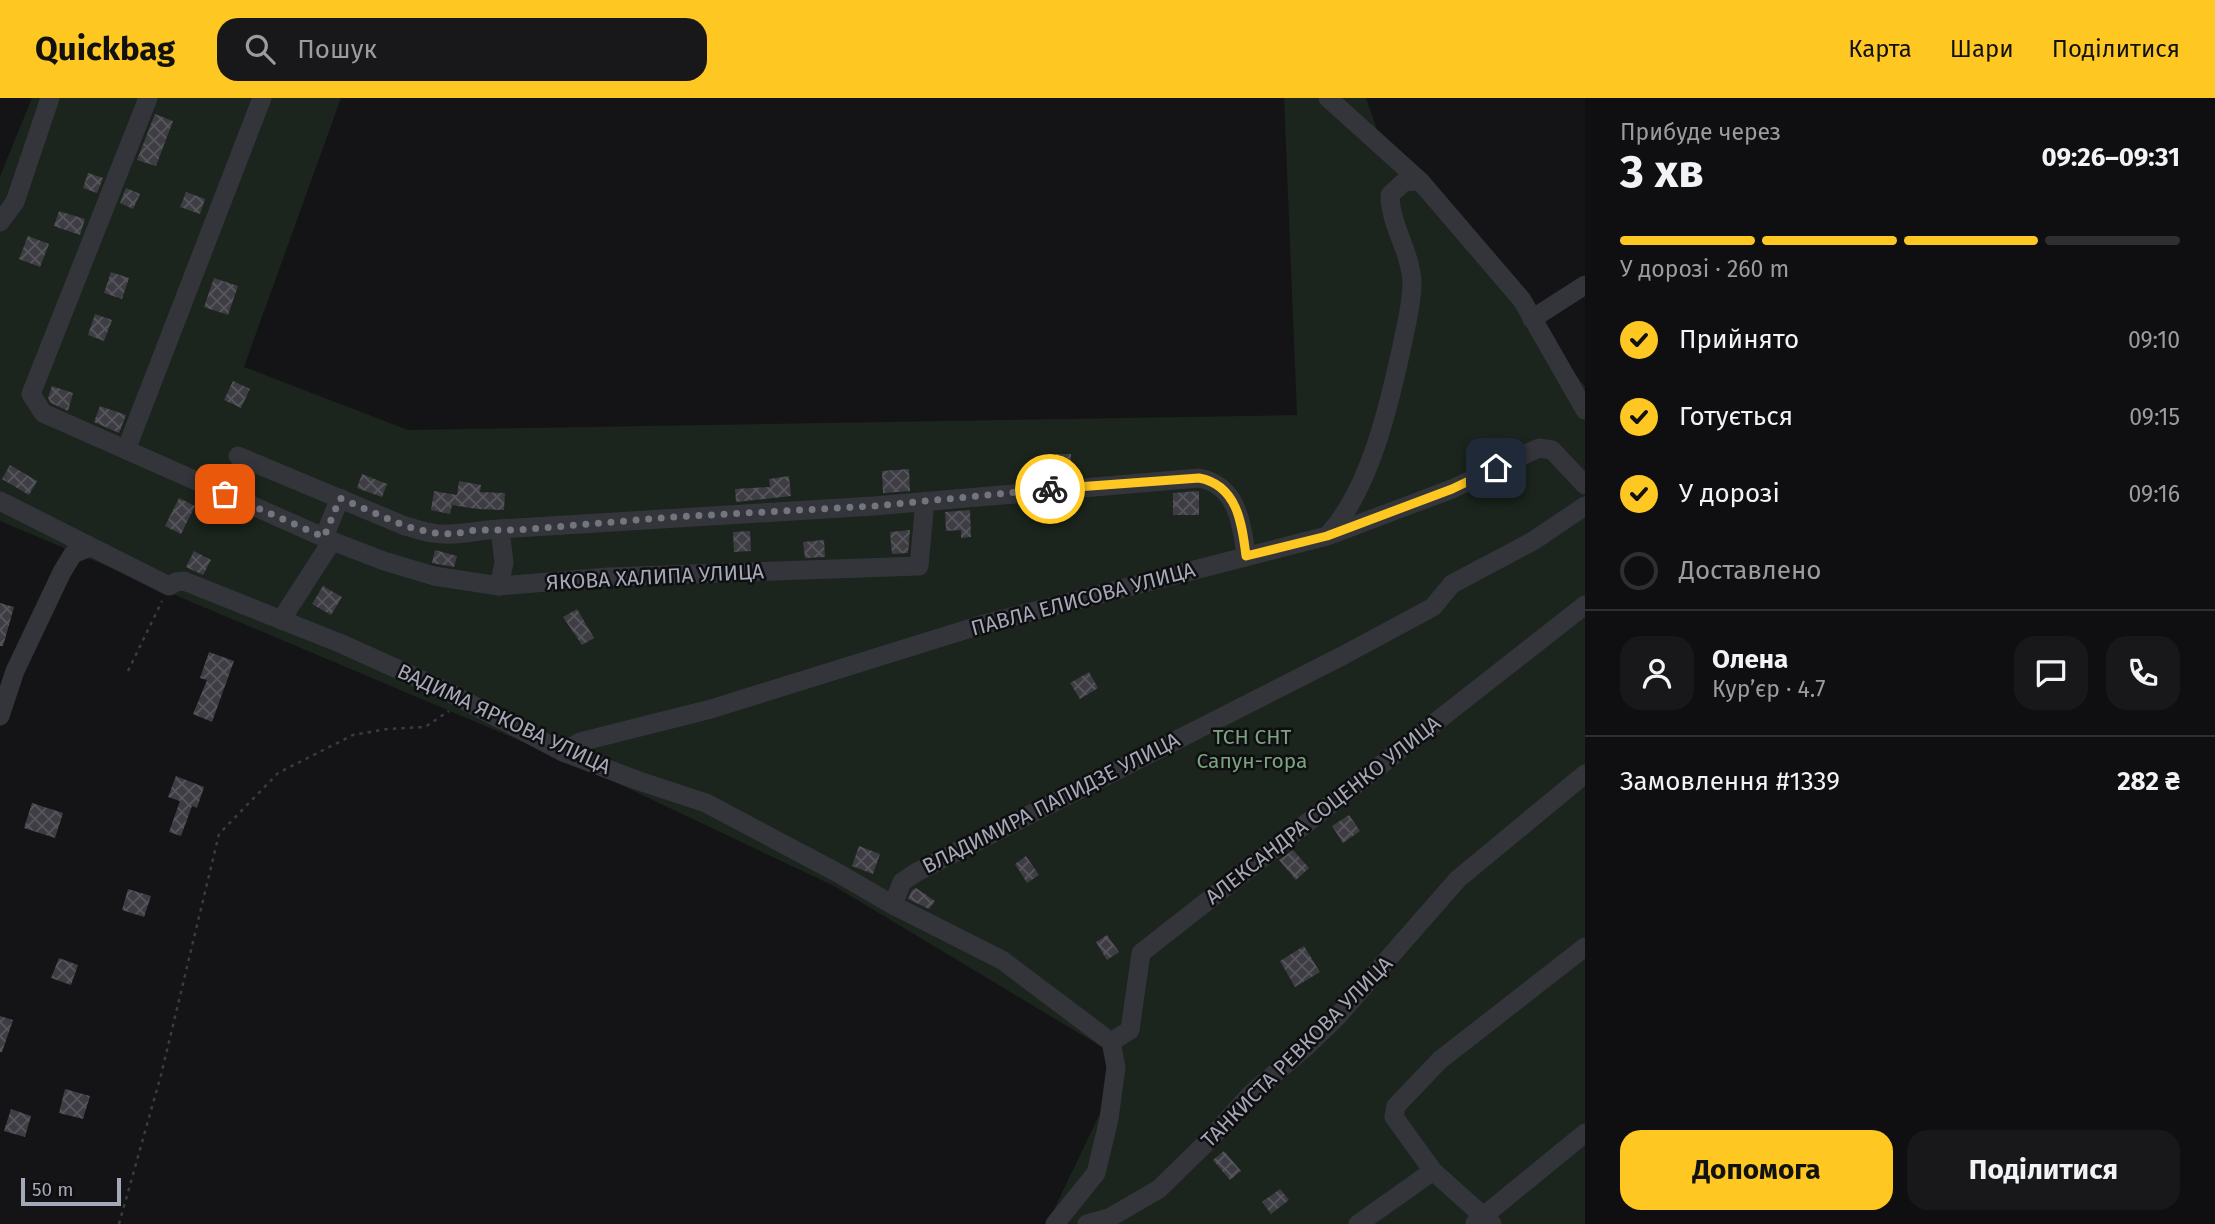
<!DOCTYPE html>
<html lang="uk">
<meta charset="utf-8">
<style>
:root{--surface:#0f0e10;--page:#181719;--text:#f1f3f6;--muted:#9b9c9f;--line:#2f2e30;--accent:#ffc722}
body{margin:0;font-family:"Fira Sans",sans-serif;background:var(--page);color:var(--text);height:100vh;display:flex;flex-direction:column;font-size:26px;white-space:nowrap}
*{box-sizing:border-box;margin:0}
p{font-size:23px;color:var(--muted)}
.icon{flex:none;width:38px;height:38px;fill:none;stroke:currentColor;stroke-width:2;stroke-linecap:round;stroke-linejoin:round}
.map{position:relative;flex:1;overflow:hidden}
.sheet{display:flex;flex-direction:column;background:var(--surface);width:630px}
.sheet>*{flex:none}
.scale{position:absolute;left:21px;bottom:18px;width:100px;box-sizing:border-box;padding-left:7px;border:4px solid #a4a8b7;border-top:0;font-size:19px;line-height:24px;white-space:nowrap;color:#a4a8b7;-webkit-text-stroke:5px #0f0e10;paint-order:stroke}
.pin{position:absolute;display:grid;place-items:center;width:60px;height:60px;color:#fff;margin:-30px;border-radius:14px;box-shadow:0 4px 10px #0006}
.courier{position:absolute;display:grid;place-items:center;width:70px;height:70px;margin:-35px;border:5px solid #ffc722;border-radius:50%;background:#fff;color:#222;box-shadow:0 2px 9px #0007}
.headline em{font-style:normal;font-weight:700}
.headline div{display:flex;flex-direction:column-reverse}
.headline{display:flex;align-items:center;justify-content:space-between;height:119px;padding:0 35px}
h1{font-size:46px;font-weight:700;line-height:52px}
.bar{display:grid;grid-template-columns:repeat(4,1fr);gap:10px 7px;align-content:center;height:84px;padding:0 35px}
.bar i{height:9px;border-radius:5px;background:var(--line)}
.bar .active{background:var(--accent)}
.bar p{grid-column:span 4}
.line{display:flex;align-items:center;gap:18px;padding:0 35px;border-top:2px solid var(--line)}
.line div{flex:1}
.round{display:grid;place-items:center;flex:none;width:74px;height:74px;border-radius:21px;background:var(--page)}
ol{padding:0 35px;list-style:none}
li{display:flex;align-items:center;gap:21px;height:77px}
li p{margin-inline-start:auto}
li .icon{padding:7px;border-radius:50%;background:var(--accent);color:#111;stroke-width:4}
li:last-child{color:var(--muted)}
li i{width:38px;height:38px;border:4px solid var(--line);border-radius:50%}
.action{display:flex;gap:14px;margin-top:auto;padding:14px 35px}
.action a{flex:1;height:80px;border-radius:21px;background:var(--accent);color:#111;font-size:28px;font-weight:700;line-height:80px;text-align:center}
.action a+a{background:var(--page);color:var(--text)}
header{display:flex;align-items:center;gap:42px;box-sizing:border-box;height:98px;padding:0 35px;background:var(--accent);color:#111}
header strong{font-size:33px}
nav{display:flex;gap:38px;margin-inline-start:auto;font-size:24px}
.search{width:490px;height:63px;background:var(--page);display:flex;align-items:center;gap:18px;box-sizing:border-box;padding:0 24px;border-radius:21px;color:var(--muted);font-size:26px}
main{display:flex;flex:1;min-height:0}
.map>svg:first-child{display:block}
</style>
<header>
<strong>Quickbag</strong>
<div class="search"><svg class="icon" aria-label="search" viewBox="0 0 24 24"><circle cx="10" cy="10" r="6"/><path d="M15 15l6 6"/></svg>Пошук</div>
<nav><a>Карта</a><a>Шари</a><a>Поділитися</a></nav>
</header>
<main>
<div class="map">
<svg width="1585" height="1126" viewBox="0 0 1585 1126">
<defs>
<pattern id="building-cross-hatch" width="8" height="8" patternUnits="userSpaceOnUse" patternTransform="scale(1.75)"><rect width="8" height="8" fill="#3e3d43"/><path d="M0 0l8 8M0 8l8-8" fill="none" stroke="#57565c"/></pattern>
</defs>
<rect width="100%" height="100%" fill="#141315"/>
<polygon fill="#1b241d" points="32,0 341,0 244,269 408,332 1297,317 1284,0 1366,0 1390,68 1421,95 1585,288 1585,1126 1047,1126 1125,963 834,788 587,671 0,423 0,78"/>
<g fill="url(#building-cross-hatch)">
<polygon points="155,16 173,23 156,68 137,62"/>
<polygon points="88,75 103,80 97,95 83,90"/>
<polygon points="126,90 140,96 133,111 120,105"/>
<polygon points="186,94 205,101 200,116 180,109"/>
<polygon points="59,113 85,121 80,137 54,128"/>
<polygon points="28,138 49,146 40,169 19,161"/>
<polygon points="111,174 129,180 122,201 104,195"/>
<polygon points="214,180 238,188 228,217 204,209"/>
<polygon points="95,216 112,222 104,243 88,237"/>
<polygon points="233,283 250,291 241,310 224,302"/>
<polygon points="52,288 73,295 68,313 51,305 48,300"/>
<polygon points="100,308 126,317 119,335 94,324"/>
<rect x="1056" y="356" width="15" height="21"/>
<polygon points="10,367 37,383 29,397 2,381"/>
<polygon points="909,371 910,393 883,395 882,373"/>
<polygon points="362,376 387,386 382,399 357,390"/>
<polygon points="789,378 791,398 736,404 735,391 770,389 769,381"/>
<polygon points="459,383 481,387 480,394 505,395 504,412 477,411 452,407 450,416 431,412 434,393 457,397"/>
<polygon points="1199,393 1199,417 1173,417 1173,395"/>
<polygon points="179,400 195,408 181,436 165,428"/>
<polygon points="970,412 971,439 961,440 961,432 946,433 945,414"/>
<polygon points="910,432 908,455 892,456 890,434"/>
<polygon points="750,433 751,453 734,454 733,434"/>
<polygon points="824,442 825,459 805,460 803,444"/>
<polygon points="435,452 457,458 454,469 432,465"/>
<polygon points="194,453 211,462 203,477 186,469"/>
<polygon points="323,488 342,499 331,517 312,506"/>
<polygon points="0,505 14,509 3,548 0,548"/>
<polygon points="577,511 594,540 582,547 563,519"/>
<polygon points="209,554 234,563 212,624 193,616 207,582 200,580"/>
<polygon points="1089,574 1098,590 1080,601 1070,585"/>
<polygon points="176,678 204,689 197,710 192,708 181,738 169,734 180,703 168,699"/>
<polygon points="32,705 63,715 55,740 24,730"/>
<polygon points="1349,717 1360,733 1343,745 1332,728"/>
<polygon points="859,748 880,756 873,776 852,768"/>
<polygon points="1293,752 1309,770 1296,782 1279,762"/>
<polygon points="1026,758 1039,777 1027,785 1015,766"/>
<polygon points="916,790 935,803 929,811 908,801 912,792"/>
<polygon points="128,791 151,798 144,819 122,812"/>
<polygon points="1107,837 1119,854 1107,862 1096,844"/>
<polygon points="1304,848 1320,874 1295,889 1280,863"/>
<polygon points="59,860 78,867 71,887 51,880"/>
<polygon points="0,918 13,922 2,954 0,954"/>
<polygon points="65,991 90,998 83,1021 59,1015"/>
<polygon points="11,1011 31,1018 25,1039 4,1033"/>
<polygon points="1224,1053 1241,1073 1230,1082 1213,1062"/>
<polygon points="1280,1091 1289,1102 1271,1116 1262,1104"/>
</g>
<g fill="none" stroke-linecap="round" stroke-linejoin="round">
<g stroke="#3a3c42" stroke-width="2.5" stroke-dasharray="3.5 5" stroke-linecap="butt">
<polyline points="128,573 162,503"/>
<polyline points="119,1126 161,977 219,736 278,675 353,637 387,631 425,629 449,613"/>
</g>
<g stroke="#34353b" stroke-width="19">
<polyline points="148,0 31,296 43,315 332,443 384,463 434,478 499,488 608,479 919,468 925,403"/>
<polyline points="1328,0 1420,83 1522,202 1585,312"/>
<polyline points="0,124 15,104 50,0"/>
<polyline points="1532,221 1585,187"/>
<polyline points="126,352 262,0"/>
<path d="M238,358L405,428C414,430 423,434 433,435C454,439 478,432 500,431"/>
<polyline points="0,403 169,488 176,484 184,483 342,546 446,593 563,654 639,683 706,705 838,775 893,807 1002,862 1111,944 1116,969 1109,1021 1096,1075 1055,1126"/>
<path d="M1329,436C1370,390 1389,308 1402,248C1406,227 1412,206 1412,185C1411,154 1390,127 1390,97L1404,84L1420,83"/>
<polyline points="324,439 340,400"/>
<path d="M499,488L504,465L500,431L874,408L1199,380C1237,387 1242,425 1246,458"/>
<polyline points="281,522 332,443"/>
<polyline points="0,618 15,573 62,474 73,456 90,449"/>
<polyline points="563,654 580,644 711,611 984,526 1327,438 1452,391 1539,350 1552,352 1585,387"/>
<polyline points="893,807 902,784 917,774 1342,558 1433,509 1452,486 1533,443 1585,408"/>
<polyline points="1111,944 1130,932 1141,855 1585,507"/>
<polyline points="1475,1125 1585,1035"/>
<polyline points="1087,1126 1109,1120 1159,1091 1209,1042 1252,995 1307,948 1337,919 1458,781 1585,676"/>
<polyline points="1358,1126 1433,1073"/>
<polyline points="1492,1126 1433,1073 1394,1019 1396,1008 1440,962 1585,849"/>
</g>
</g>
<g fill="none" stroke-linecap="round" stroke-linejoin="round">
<polyline stroke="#72747e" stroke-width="7" stroke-dasharray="0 12.6" points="225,396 324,439 340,400 405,428 433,435 454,436 475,432 518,432 673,419 874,408 1050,391"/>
<path stroke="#ffc722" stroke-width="9" d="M1050,391L1199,380C1237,387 1242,425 1246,458L1327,438L1452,391L1496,370"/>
</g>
<g text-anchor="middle" stroke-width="5" stroke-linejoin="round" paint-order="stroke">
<g font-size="21" fill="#a4a8b7" stroke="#0f0e10">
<text transform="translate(655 479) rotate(-3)" y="7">ЯКОВА ХАЛИПА УЛИЦА</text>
<text transform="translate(1083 501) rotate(-15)" y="7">ПАВЛА ЕЛИСОВА УЛИЦА</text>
<text transform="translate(504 621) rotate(25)" y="7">ВАДИМА ЯРКОВА УЛИЦА</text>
<text transform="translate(1051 705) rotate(-27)" y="7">ВЛАДИМИРА ПАПИДЗЕ УЛИЦА</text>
<text transform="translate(1323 712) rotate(-38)" y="7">АЛЕКСАНДРА СОЦЕНКО УЛИЦА</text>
<text transform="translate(1297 954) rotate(-45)" y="7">ТАНКИСТА РЕВКОВА УЛИЦА</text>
</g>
<g font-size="21" fill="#79a47f" stroke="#0f0e10">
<text x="1252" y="646">ТСН СНТ<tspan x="1252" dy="24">Сапун-гора</tspan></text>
</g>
</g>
</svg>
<div class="scale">50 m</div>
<div class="pin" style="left:225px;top:396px;background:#ea580c"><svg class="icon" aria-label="bag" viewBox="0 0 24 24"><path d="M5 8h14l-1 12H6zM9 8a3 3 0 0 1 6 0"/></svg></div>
<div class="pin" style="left:1496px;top:370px;background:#1f2937"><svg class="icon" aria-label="home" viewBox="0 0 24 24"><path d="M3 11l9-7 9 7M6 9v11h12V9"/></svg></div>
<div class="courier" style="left:1050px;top:391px"><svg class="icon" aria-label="bike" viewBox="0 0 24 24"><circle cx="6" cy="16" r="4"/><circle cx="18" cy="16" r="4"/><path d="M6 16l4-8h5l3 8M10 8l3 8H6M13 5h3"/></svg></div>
</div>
<section class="sheet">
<div class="headline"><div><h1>3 хв</h1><p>Прибуде через</p></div><em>09:26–09:31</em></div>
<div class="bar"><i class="active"></i><i class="active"></i><i class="active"></i><i></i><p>У дорозі · 260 m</p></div>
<ol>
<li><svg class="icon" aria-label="check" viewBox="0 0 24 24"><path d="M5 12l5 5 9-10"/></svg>Прийнято<p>09:10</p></li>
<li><svg class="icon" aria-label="check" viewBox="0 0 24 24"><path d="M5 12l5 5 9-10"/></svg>Готується<p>09:15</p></li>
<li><svg class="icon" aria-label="check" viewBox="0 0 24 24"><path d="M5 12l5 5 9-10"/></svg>У дорозі<p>09:16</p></li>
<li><i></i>Доставлено</li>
</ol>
<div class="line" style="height:126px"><a class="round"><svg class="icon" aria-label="person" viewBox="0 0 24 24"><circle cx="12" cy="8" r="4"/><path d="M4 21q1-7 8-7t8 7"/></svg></a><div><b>Олена</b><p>Кур’єр · 4.7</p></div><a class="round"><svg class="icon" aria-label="chat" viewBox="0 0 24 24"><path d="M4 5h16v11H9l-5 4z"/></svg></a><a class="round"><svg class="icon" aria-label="phone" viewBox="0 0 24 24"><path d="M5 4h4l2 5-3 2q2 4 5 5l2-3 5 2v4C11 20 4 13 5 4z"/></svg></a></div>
<div class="line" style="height:91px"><div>Замовлення #1339</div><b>282 ₴</b></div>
<div class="action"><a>Допомога</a><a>Поділитися</a></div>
</section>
</main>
